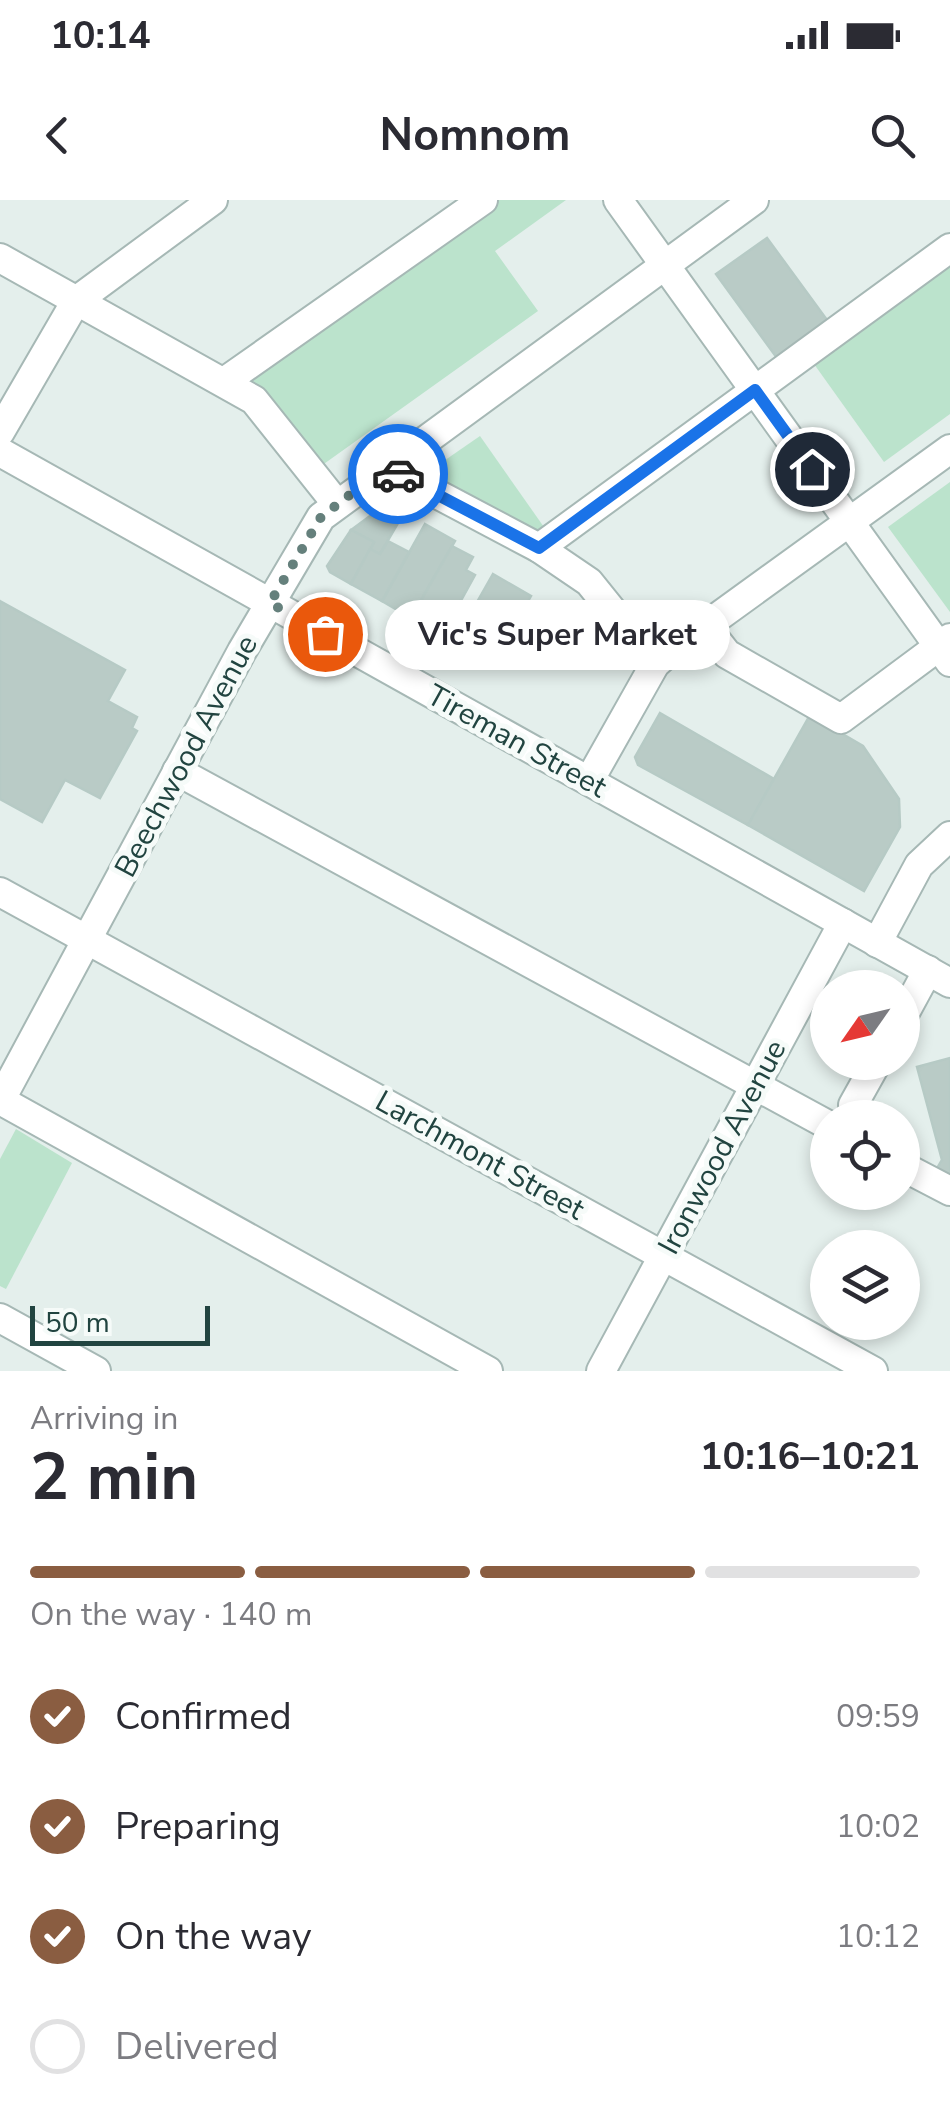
<!DOCTYPE html>
<meta charset="utf-8">
<style>
:root{--surface:#fff;--page:#f7f7f7;--text:#2b2b33;--muted:#7c7c81;--line:#e1e1e2;--accent:#8a5d41}
body{margin:0;font-family:"Nunito Sans",sans-serif;background:var(--page);color:var(--text);height:100vh;display:flex;flex-direction:column;font-size:38px;white-space:nowrap}
*{box-sizing:border-box;margin:0}
p{font-size:32px;color:var(--muted)}
.icon{flex:none;width:55px;height:55px;fill:none;stroke:currentColor;stroke-width:2;stroke-linecap:round;stroke-linejoin:round}
.map{position:relative;height:1171px;overflow:hidden}
.sheet{display:flex;flex-direction:column;background:var(--surface);flex:1}
.sheet>*{flex:none}
.needle{width:65px;rotate:236deg}
.buttons{position:absolute;left:810px;top:770px;display:grid;gap:20px}
.buttons a{display:grid;place-items:center;width:110px;height:110px;border-radius:50%;background:var(--surface);box-shadow:0 5px 15px #0003;font-size:50px}
.scale{position:absolute;left:30px;bottom:25px;width:180px;box-sizing:border-box;padding-left:10px;border:5px solid #214440;border-top:0;font-size:28px;line-height:35px;white-space:nowrap;color:#214440;-webkit-text-stroke:8px #f6fbf9;paint-order:stroke}
.pin{position:absolute;display:grid;place-items:center;width:85px;height:85px;color:#fff;margin:-42px;border:5px solid #fff;border-radius:50%;box-shadow:0 2px 10px #0007}
.courier{position:absolute;display:grid;place-items:center;width:100px;height:100px;margin:-50px;border:8px solid #1a73e8;border-radius:50%;background:#fff;color:#222;box-shadow:0 2px 12px #0007}
.bubble{position:absolute;height:70px;border-radius:35px;background:var(--surface);box-shadow:0 5px 15px #0003;font-size:32px;font-weight:700;line-height:70px;text-align:center}
.overview em{font-style:normal;font-weight:700}
.overview div{display:flex;flex-direction:column-reverse}
.overview{display:flex;align-items:center;justify-content:space-between;height:170px;padding:0 30px}
h1{font-size:65px;font-weight:700;line-height:75px}
.bar{display:grid;grid-template-columns:repeat(4,1fr);gap:15px 10px;align-content:center;height:120px;padding:0 30px}
.bar i{height:12px;border-radius:8px;background:var(--line)}
.bar .on{background:var(--accent)}
.bar p{grid-column:span 4}
ol{padding:0 30px;list-style:none}
li{display:flex;align-items:center;gap:30px;height:110px}
li p{margin-inline-start:auto}
li .icon{padding:10px;border-radius:50%;background:var(--accent);color:#fff;stroke-width:4}
li:last-child{color:var(--muted)}
li i{width:55px;height:55px;border:5px solid var(--line);border-radius:50%}
.status{display:flex;justify-content:space-between;align-items:center;height:70px;padding:0 50px;background:var(--surface);direction:ltr}
.status svg{height:28px;fill:currentColor}
header{display:flex;justify-content:space-between;align-items:center;height:130px;padding:0 30px;background:var(--surface);font-size:45px;font-weight:700}
.map>svg:first-child{display:block}
</style>
<div class="status"><b>10:14</b><svg viewBox="0 0 49 12"><path d="M0 12V9h3v3zM5 12V6h3v6zM10 12V3h3v9zM15 12V0h3v12zM26 1h20v11H26zM47 4h2v5h-2z"/></svg></div>
<header><svg class="icon" aria-label="back" viewBox="0 0 24 24"><path d="M15 5l-7 7 7 7"/></svg>Nomnom<svg class="icon" aria-label="search" viewBox="0 0 24 24"><circle cx="10" cy="10" r="6"/><path d="M15 15l6 6"/></svg></header>
<div class="map">
<svg width="950" height="1171" viewBox="0 0 950 1171">
<rect width="100%" height="100%" fill="#e4efec"/>
<g fill="#bbe3cc">
<polygon points="497,0 566,0 495,51 538,111 314,271 247,178"/>
<polygon points="950,65 950,214 884,262 814,164"/>
<polygon points="480,236 546,330 534,337 422,276"/>
<polygon points="950,282 950,412 888,327"/>
<polygon points="16,929 72,963 6,1089 0,1086 0,959"/>
</g>
<g fill="#b9cbc6" stroke="#b6cac5" stroke-width="2.5">
<polygon points="767,38 827,120 777,158 716,74"/>
<polygon points="389,302 405,311 380,354 370,349 374,342 351,330"/>
<polygon points="425,324 455,341 411,418 382,401"/>
<polygon points="351,330 374,342 351,384 330,372 327,366"/>
<polygon points="388,341 409,352 382,401 351,384 370,349 380,354"/>
<polygon points="452,346 473,357 466,370 475,375 442,435 411,418"/>
<polygon points="493,374 531,396 493,463 455,441"/>
<polygon points="0,401 125,470 108,501 137,517 132,528 137,531 100,598 65,580 42,622 0,599"/>
<polygon points="660,513 774,579 748,625 638,565 635,557"/>
<polygon points="810,515 863,546 899,599 900,627 864,691 748,625"/>
<polygon points="950,858 950,978 936,970 942,960 917,867"/>
</g>
<g fill="none" stroke-linecap="round" stroke-linejoin="round">
<g stroke="#a6b8b5" stroke-width="32">
<g id="minor">
<polyline points="618,0 950,462"/>
<polyline points="0,58 254,200 336,303"/>
<polyline points="224,182 483,0"/>
<polyline points="0,232 76,101 213,0"/>
<polyline points="0,252 950,783"/>
<polyline points="386,267 539,348 589,382 655,464"/>
<polyline points="539,348 950,48"/>
<polyline points="705,426 727,454 841,519 950,438"/>
<polyline points="177,571 828,925"/>
<polyline points="589,581 655,464 664,456 950,249"/>
<polyline points="0,692 873,1171"/>
<polyline points="877,743 919,665 950,636"/>
<polyline points="902,818 928,770"/>
<polyline points="0,900 488,1171"/>
<polyline points="0,901 242,451 321,317 754,0"/>
<polyline points="853,905 877,862"/>
<polyline points="902,966 950,991"/>
<polyline points="0,1118 96,1171"/>
<polyline points="601,1171 843,723"/>
</g>
</g>
<use href="#minor" stroke="#fff" stroke-width="28"/>
</g>
<g fill="none" stroke-linecap="round" stroke-linejoin="round">
<polyline stroke="#65807c" stroke-width="10" stroke-dasharray="0 18" points="325,434 270,403 321,317 386,267 398,274"/>
<polyline stroke="#1a73e8" stroke-width="12" points="398,274 539,348 755,190 812,269"/>
</g>
<g text-anchor="middle" stroke-width="10" stroke-linejoin="round" paint-order="stroke">
<g font-size="30" fill="#214440" stroke="#f6fbf9">
<text transform="translate(517 541) rotate(29)" y="10">Tireman Street</text>
<text transform="translate(186 556) rotate(-62)" y="10">Beechwood Avenue</text>
<text transform="translate(722 947) rotate(-62)" y="10">Ironwood Avenue</text>
<text transform="translate(480 955) rotate(29)" y="10">Larchmont Street</text>
</g>
</g>
</svg>
<div class="buttons">
<a><svg class="needle" viewBox="-14 -14 28 28"><path d="M0-13l5 13h-10z" fill="#e53935"/><path d="M0 13l5-13h-10z" fill="#7c7c81"/></svg></a>
<a><svg class="icon" aria-label="locate" viewBox="0 0 24 24"><circle cx="12" cy="12" r="6"/><path d="M12 2v4M12 18v4M2 12h4M18 12h4"/></svg></a>
<a><svg class="icon" aria-label="layers" viewBox="0 0 24 24"><path d="M12 4l9 5-9 5-9-5zM3 14l9 5 9-5"/></svg></a>
</div>
<div class="scale">50 m</div>
<div class="pin" style="left:325px;top:434px;background:#ea580c"><svg class="icon" aria-label="bag" viewBox="0 0 24 24"><path d="M5 8h14l-1 12H6zM9 8a3 3 0 0 1 6 0"/></svg></div>
<div class="pin" style="left:812px;top:269px;background:#1f2937"><svg class="icon" aria-label="home" viewBox="0 0 24 24"><path d="M3 11l9-7 9 7M6 9v11h12V9"/></svg></div>
<div class="courier" style="left:398px;top:274px"><svg class="icon" aria-label="car" viewBox="0 0 24 24"><path d="M5 17H2v-5l4-1 3-4h7l3 4 3 1v5h-3M9 17h6M6 11h13"/><circle cx="7" cy="17" r="2"/><circle cx="17" cy="17" r="2"/></svg></div>
<div class="bubble" style="left:385px;top:400px;width:345px">Vic's Super Market</div>
</div>
<section class="sheet">
<div class="overview"><div><h1>2 min</h1><p>Arriving in</p></div><em>10:16–10:21</em></div>
<div class="bar"><i class="on"></i><i class="on"></i><i class="on"></i><i></i><p>On the way · 140 m</p></div>
<ol>
<li><svg class="icon" aria-label="check" viewBox="0 0 24 24"><path d="M5 12l5 5 9-10"/></svg>Confirmed<p>09:59</p></li>
<li><svg class="icon" aria-label="check" viewBox="0 0 24 24"><path d="M5 12l5 5 9-10"/></svg>Preparing<p>10:02</p></li>
<li><svg class="icon" aria-label="check" viewBox="0 0 24 24"><path d="M5 12l5 5 9-10"/></svg>On the way<p>10:12</p></li>
<li><i></i>Delivered</li>
</ol>
</section>
